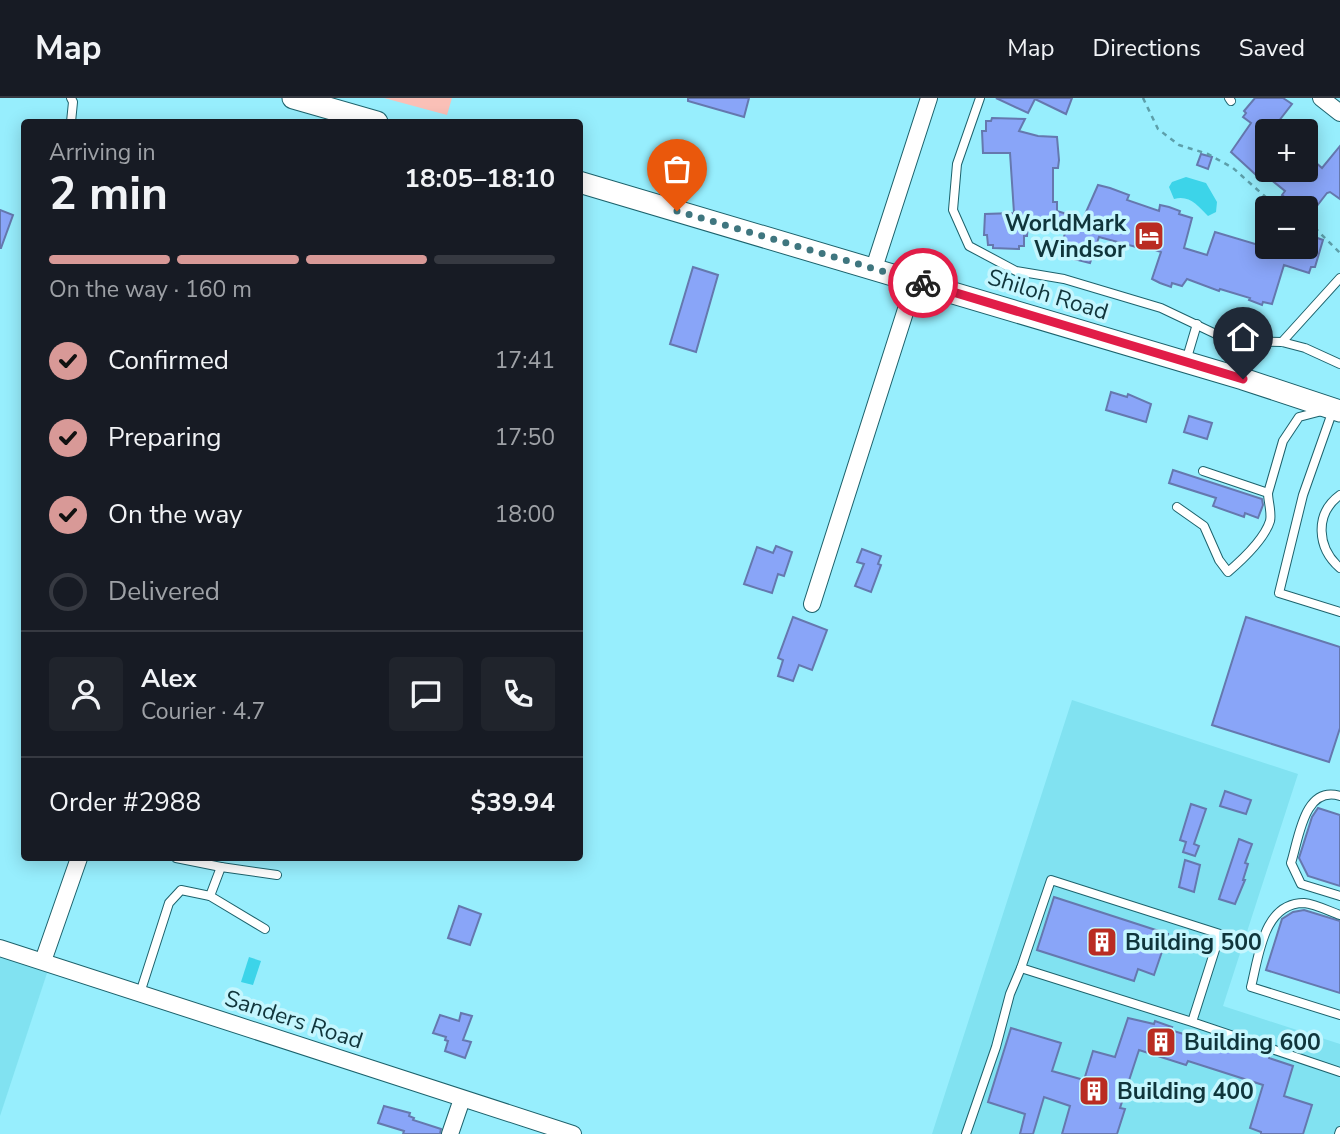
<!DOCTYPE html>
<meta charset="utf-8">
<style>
:root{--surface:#171b24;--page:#20242c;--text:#f1f3f6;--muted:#9ea1a6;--line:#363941;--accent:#d89997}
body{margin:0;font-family:"Nunito Sans",sans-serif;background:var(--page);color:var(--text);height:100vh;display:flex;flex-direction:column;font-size:26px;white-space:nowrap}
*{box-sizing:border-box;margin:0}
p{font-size:23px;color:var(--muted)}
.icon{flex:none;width:38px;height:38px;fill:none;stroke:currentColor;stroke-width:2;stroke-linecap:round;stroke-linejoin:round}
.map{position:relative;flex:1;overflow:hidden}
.panel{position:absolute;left:21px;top:21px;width:562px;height:742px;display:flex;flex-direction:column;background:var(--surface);border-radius:7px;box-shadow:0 4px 18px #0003}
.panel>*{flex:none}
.tools{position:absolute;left:1255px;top:21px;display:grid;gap:14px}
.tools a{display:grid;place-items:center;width:63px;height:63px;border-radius:7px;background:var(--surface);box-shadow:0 4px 18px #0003;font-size:35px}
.pin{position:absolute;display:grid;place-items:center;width:60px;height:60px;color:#fff;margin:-72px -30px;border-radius:50% 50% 50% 0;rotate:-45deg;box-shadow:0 0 7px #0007}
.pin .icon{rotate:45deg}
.courier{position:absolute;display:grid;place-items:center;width:70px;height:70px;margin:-35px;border:5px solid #e11d48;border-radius:50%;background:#fff;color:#222;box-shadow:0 2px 9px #0007}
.head em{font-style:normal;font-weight:700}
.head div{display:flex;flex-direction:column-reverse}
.head{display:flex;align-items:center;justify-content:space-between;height:119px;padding:0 28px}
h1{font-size:46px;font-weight:700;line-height:52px}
.bar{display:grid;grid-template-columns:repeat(4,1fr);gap:10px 7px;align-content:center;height:84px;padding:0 28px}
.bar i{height:9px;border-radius:5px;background:var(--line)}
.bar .selected{background:var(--accent)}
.bar p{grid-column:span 4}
.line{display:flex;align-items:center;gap:18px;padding:0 28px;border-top:2px solid var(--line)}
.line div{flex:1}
.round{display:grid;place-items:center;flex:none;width:74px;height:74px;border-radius:7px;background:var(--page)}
ol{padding:0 28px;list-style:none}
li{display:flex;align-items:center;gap:21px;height:77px}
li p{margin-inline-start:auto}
li .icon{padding:7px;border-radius:50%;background:var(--accent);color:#111;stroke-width:4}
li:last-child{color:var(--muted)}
li i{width:38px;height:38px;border:4px solid var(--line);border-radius:50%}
header{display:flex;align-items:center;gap:42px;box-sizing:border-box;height:98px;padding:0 35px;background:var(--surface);border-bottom:2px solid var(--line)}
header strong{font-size:33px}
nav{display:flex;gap:38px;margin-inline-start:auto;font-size:24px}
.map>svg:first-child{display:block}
</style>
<header>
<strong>Map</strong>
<nav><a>Map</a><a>Directions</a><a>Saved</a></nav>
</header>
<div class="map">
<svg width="1340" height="1036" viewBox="0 0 1340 1036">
<rect width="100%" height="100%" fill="#97eefd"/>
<g fill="#81e2f1">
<polygon points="1072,602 1298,676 1223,908 1340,946 1340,1036 932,1036"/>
<polygon points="0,858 48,872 0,1018"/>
</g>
<polygon fill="#fac0b7" points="384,0 452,0 447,17"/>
<g fill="#3cd4e9">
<path d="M1186,79L1206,85L1217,104L1216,114L1208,118C1197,107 1190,97 1174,101L1169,89L1172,84Z"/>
<polygon points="249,859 261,863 253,887 241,884"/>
</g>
<g fill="#89a5f8" stroke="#6578ae" stroke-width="2">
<polygon points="688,0 749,0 744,19 688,3"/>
<polygon points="996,0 1072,0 1066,16 1035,1 1028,15"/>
<polygon points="1255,0 1283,0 1292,6 1271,33 1267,33 1267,72 1306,72 1306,56 1322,70 1340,48 1340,101 1330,94 1327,95 1306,122 1306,110 1297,110 1282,97 1285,93 1259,72 1256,77 1231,54 1251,25 1243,19 1246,15 1244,13"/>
<polygon points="992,20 1025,21 1019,33 1038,38 1057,39 1059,62 1058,70 1053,70 1053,104 1057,104 1057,113 1083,121 1098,87 1110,90 1129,97 1127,102 1159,113 1160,107 1169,109 1180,113 1179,116 1192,120 1184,150 1207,157 1215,134 1279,153 1280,149 1306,149 1306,136 1323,142 1315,169 1311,169 1309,175 1284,167 1272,206 1263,204 1262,207 1249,202 1250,200 1220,191 1219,193 1187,181 1182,188 1172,185 1171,189 1160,185 1152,181 1161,154 1136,145 1136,149 1099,139 1090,165 1070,160 1071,156 1062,153 1064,148 1061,147 1068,127 1028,126 1027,138 1024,138 1024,148 1019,148 1019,151 993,150 993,147 988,147 987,137 984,137 985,116 1014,115 1010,55 983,55 982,33 986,33 986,23 991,23"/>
<polygon points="1201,56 1212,59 1208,71 1197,67"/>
<polygon points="0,112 13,117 1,150 0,150"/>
<polygon points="693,169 718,177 696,254 670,246"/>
<polygon points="1111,294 1127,299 1128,296 1151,306 1146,324 1106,312"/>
<polygon points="1189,318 1212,325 1207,341 1184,334"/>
<polygon points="1173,372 1262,401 1263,407 1258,420 1245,415 1244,419 1213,408 1216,400 1169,385"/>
<polygon points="776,448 792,454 784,478 778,476 772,495 744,486 757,449 773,455"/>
<polygon points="862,451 881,458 878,466 881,467 871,494 855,488 864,466 857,464"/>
<polygon points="793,519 827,532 812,572 799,567 793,583 778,578 783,562 778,560"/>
<polygon points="1246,519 1340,549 1340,630 1329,664 1212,627"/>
<polygon points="1225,693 1251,702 1246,716 1220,708"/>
<polygon points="1191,706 1206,711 1194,746 1199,748 1195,758 1183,754 1186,744 1180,742"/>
<polygon points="1318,710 1340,717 1340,788 1308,778 1299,760 1312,719"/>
<polygon points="1239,741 1252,746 1245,765 1248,766 1243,782 1245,782 1235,806 1219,801"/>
<polygon points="1185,762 1200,767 1194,794 1179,789"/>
<polygon points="1054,799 1168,836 1154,877 1138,871 1134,883 1037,852"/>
<polygon points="459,808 481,816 470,847 448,840"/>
<polygon points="1304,812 1340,823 1340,895 1266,872 1282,821 1293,814"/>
<polygon points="461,915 472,918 463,942 471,944 465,960 445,953 448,943 445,942 446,939 433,935 440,917 459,923"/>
<polygon points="1128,920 1154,926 1155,923 1172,929 1170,932 1187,937 1186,940 1211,948 1212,943 1226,947 1227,945 1269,958 1269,960 1293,968 1284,998 1312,1007 1303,1036 1261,1036 1261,1034 1250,1030 1263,987 1188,963 1186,967 1139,952 1120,1010 1125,1011 1117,1036 1062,1036 1070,1008 1044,999 1033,1036 1020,1036 1025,1016 988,1004 1011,930 1061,945 1052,973 1084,982 1093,953 1115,959"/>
<polygon points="384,1008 410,1015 409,1018 414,1020 413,1022 441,1031 440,1036 403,1036 404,1033 378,1025"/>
</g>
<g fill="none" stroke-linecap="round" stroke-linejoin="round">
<g stroke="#1d626c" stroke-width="10">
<g id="service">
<polyline points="71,0 73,4 71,24"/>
<polyline points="980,0 957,66 953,112 969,148 1016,173 1064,181 1161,210 1220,238 1246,243 1282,244 1305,250 1340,266"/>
<polyline points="1229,0 1231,3"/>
<polyline points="1282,244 1340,180"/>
<polyline points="1186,263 1197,226"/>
<polyline points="1244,278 1246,243"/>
<polyline points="1333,312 1303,397 1279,495 1340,514"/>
<polyline points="1203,373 1268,395 1283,343 1299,319 1322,313"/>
<path d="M1340,397C1314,416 1317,450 1340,470"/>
<path d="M1177,409L1204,428L1219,462L1228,474C1242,462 1264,442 1270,423C1272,415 1268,403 1268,395"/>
<path d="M1340,698C1304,687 1299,740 1291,765L1301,786L1340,798"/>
<polyline points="176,760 221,769"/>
<polyline points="210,798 221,769 277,777"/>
<path d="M1340,817C1329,813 1315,806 1304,805C1263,805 1259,858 1251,889L1340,917"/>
<polyline points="140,895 169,805 181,792 210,798 265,831"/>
<polyline points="1192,924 1021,870 1051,782 1220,836 1192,924 1340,974"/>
<polyline points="966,1036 996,949 1010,896 1021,870"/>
<polyline points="1339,1036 1340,1033"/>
</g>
</g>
<g stroke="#1d626c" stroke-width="18">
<g id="minor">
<polyline points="1321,0 1340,15"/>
<polyline points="874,170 929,0"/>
<polyline points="812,506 915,183"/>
<polyline points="0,850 573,1036"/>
<polyline points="43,863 79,760"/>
<polyline points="450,1036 462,1001"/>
</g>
</g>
<g stroke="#1d626c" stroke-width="23">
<g id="secondary">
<polyline points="293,0 377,24"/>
<polyline points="579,84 1243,281 1340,313"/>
</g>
</g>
<g stroke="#5d9faa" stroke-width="2.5" stroke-dasharray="5 5" stroke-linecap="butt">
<polyline points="1143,0 1158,31 1179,47 1208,56 1233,70 1278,110"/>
<polyline points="1306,125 1311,126 1340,155"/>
</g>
<use href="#service" stroke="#fff" stroke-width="8"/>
<use href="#minor" stroke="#fff" stroke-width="16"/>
<use href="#secondary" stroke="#fff" stroke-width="21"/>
</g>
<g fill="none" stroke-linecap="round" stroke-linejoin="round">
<polyline stroke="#3f767f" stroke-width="7" stroke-dasharray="0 12.6" points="677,113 923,185"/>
<polyline stroke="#e11d48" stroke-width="9" points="923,185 1243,281"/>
</g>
<defs>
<g id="hotel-square" transform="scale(1.575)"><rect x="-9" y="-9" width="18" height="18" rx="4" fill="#ba2c22" stroke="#c4f6fe"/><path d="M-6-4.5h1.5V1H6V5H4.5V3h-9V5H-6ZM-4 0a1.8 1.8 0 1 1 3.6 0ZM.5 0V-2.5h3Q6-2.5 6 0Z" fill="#fff"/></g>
<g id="building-square" transform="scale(1.575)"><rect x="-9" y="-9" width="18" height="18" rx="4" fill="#ba2c22" stroke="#c4f6fe"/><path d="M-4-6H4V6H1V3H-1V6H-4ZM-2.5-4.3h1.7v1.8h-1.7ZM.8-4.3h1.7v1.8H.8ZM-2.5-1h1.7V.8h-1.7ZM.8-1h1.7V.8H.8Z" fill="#fff"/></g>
</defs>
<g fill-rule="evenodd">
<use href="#hotel-square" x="1149" y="138"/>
<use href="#building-square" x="1102" y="844"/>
<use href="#building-square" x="1161" y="944"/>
<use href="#building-square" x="1094" y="993"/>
</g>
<g text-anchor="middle" stroke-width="7" stroke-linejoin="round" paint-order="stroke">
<g font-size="23" font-weight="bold" fill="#10353b" stroke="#c4f6fe" text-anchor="start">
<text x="1126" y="133" text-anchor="end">WorldMark<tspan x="1126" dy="26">Windsor</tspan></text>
<text x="1125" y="852">Building 500</text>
<text x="1184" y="952">Building 600</text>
<text x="1117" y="1001">Building 400</text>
</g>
<g font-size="23" fill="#10353b" stroke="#c4f6fe">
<text transform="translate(1048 196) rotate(17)" y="8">Shiloh Road</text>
<text transform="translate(294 921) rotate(18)" y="8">Sanders Road</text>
</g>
</g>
</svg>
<div class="tools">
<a>+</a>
<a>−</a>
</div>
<div class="pin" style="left:677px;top:113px;background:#ea580c"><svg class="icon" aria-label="bag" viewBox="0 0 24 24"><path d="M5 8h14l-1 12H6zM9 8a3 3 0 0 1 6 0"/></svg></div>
<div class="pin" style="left:1243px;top:281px;background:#1f2937"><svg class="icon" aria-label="home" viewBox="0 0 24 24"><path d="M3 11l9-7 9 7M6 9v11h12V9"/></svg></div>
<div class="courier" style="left:923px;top:185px"><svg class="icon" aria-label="bike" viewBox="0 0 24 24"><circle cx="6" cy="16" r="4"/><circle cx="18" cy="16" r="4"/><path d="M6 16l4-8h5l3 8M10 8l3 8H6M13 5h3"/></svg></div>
<section class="panel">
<div class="head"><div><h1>2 min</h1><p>Arriving in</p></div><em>18:05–18:10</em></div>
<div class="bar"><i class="selected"></i><i class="selected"></i><i class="selected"></i><i></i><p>On the way · 160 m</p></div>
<ol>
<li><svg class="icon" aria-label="check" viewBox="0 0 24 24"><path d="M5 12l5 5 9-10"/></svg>Confirmed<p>17:41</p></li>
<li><svg class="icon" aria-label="check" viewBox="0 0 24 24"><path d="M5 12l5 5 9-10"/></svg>Preparing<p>17:50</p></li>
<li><svg class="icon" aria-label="check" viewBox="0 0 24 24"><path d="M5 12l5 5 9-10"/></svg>On the way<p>18:00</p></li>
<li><i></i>Delivered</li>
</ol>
<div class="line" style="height:126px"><a class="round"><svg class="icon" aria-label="person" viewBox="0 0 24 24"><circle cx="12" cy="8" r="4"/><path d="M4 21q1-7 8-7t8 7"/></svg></a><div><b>Alex</b><p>Courier · 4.7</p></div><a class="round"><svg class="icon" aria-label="chat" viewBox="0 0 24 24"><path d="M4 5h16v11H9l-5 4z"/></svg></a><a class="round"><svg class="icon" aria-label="phone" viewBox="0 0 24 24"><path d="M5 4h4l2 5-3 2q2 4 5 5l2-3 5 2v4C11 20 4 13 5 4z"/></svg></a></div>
<div class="line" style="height:91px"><div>Order #2988</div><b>$39.94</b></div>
</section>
</div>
